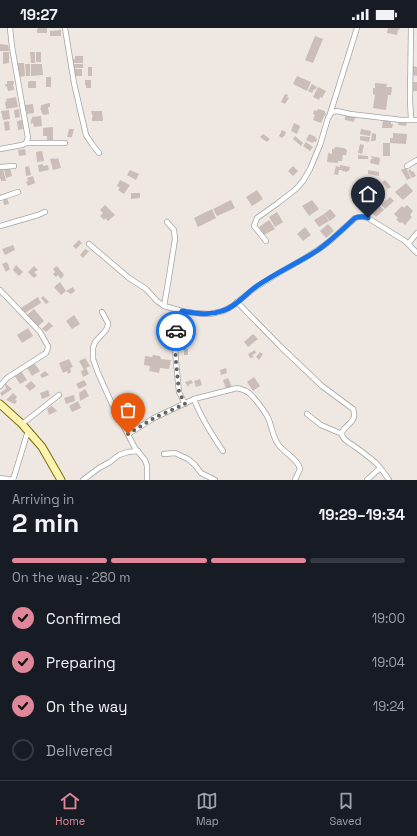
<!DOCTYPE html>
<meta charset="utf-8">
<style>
:root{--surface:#171b24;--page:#20242c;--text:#f1f3f6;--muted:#9ea1a6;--line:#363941;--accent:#df8699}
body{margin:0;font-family:"Space Grotesk",sans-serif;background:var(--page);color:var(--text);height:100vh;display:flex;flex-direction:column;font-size:15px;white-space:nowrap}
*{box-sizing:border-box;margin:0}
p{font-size:13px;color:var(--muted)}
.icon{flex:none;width:22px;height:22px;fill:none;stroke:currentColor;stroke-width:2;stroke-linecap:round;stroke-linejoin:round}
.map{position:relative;height:452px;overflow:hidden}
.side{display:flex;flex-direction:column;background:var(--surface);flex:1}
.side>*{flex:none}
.pin{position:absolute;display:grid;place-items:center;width:34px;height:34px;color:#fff;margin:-41px -17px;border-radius:50% 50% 50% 0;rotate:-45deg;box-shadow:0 0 4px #0007}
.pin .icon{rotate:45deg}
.courier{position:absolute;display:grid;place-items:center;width:40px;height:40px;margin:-20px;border:3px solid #1a73e8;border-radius:50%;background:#fff;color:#222;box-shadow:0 1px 5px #0007}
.summary em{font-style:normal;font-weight:600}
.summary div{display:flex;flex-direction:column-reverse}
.summary{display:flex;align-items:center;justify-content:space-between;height:68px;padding:0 12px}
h1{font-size:26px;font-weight:600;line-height:30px}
.bar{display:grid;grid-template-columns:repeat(4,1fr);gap:6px 4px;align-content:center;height:48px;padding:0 12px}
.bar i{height:5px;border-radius:3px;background:var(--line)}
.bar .current{background:var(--accent)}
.bar p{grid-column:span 4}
ol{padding:0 12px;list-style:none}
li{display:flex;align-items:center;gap:12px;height:44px}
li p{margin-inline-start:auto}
li .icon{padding:4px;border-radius:50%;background:var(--accent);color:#111;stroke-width:4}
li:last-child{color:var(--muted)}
li i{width:22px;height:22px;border:2px solid var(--line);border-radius:50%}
.status{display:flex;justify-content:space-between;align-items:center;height:28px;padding:0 20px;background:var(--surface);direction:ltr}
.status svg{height:11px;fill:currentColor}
.dock{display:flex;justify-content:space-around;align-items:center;height:56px;border-top:1px solid var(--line);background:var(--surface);font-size:11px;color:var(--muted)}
.dock a{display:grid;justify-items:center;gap:2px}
.dock .current{color:var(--accent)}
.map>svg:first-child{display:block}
</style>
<div class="status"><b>19:27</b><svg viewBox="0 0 49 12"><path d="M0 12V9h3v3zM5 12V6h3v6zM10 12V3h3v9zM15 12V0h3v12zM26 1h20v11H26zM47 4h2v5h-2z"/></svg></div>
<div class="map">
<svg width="417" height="452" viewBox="0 0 417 452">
<rect width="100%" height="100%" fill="#efe8e2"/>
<g fill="#cbbdb8">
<polygon points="38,0 47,0 47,5 37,5 37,1 38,1"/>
<polygon points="388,0 400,0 399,2 398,2 397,7 387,5"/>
<polygon points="61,2 61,8 50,8 50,3"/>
<polygon points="315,8 323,11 313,35 305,32"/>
<polygon points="0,16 8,17 9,23 0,23"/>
<polygon points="3,24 9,24 9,35 3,36"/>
<polygon points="30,24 35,24 35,35 31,35"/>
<rect x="36" y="24" width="5" height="10"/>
<polygon points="75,28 83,28 83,35 73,35 73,31 75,31"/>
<polygon points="18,35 24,35 25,48 19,49"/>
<polygon points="25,36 30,36 30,48 26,48"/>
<polygon points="31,36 42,36 43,47 31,48"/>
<polygon points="73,36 83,36 83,40 74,40"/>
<polygon points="413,38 417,39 417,48 412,47"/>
<rect x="88" y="39" width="4" height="9"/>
<rect x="75" y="41" width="7" height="7"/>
<polygon points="297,48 311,54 307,63 293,56"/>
<rect x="46" y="49" width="5" height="10"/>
<polygon points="85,52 91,52 91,60 86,60 86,57 85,57"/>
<polygon points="7,53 14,53 13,59 14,59 14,62 8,63 7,59 6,59 5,56 7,56"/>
<polygon points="30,53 36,53 36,60 28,60 28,54"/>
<polygon points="412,54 417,54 417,63 413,63"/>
<polygon points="375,55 387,56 386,59 392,59 391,67 388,67 386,82 373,80 375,67 373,66 373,60 375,60"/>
<polygon points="312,56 317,59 315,62 314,61 312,65 308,63"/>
<polygon points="318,59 326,63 322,70 320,69 319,72 313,69"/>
<polygon points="285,66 288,67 287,69 289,70 285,76 281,74"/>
<polygon points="16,69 18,79 6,81 5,74 7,73 6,71"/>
<polygon points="50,75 50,79 48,79 49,86 43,87 40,80 41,80 41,77"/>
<polygon points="33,76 34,85 27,86 27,83 24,83 24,77"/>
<polygon points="19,81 20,89 15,90 14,82"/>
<polygon points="318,81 325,83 325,85 326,85 325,88 324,88 321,95 313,92 315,87 313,86 314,82 317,83"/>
<polygon points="9,82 10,91 3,92 1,83"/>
<polygon points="91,83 102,83 103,93 92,93 92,89 93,89"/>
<polygon points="41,88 42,98 34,99 33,95 31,96 31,91 32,91 32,89"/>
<polygon points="345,88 355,89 354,94 345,92"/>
<polygon points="22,92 23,101 18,102 17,93"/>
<polygon points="383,92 391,94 391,96 393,96 392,100 382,100"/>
<polygon points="9,93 10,102 5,103 4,94"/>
<polygon points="399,93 407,94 406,98 398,97"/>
<polygon points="294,95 300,98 297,106 291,103"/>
<polygon points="53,99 53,112 47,112 47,108 43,108 43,100"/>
<polygon points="69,101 74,101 72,109 67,109"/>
<polygon points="361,101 371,103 370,108 360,106"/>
<polygon points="282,102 286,104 284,109 283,108 282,110 279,108"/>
<polygon points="372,105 376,106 376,111 375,113 371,113"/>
<polygon points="393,105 407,106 406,116 390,115 390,110 393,110"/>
<polygon points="263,106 270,111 267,114 260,109"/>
<polygon points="309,106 316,109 315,110 317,111 316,114 314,113 313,115 306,112"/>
<polygon points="295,108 303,115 301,118 293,111"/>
<polygon points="360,108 370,109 369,114 360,112"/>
<polygon points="306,114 313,119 310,123 303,118"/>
<rect x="383" y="115" width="7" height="13"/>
<polygon points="360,116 364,117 362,126 358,125"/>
<polygon points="335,119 344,120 347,122 346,127 343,127 342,133 338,133 338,135 327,134 328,125 332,126 332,121 334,121"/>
<polygon points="25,121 26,127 19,128 18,122"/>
<polygon points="42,123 44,133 37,134 36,124"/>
<polygon points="358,127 368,128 368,131 358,131"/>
<polygon points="371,128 380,130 379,137 370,135 371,131 372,131 373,130 371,129"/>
<polygon points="54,130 54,131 58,130 61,140 53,142 50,131"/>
<polygon points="43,136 43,138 48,137 49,142 39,144 38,137"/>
<polygon points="340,137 350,139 349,143 347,143 347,144 342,143 342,142 339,142 338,147 334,146 336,138 340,139"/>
<polygon points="29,138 31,147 26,148 25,139"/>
<polygon points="293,138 298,143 293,148 288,143"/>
<polygon points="10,139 12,148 6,150 4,141"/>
<polygon points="406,140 411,150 407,152 401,142"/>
<polygon points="3,141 6,153 1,153 1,151 0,151 0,142"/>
<polygon points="410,141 412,144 413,143 416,148 412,150 408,143"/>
<polygon points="130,142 139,146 136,152 127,147"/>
<polygon points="368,142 379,144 379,148 368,146"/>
<polygon points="33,148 35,155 28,158 26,154 28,153 27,150"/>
<polygon points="120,152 130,157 124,166 118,162 120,160 117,158"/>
<polygon points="374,152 381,158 377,161 371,155"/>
<polygon points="385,152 391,159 388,161 382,154"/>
<polygon points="406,155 413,163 403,172 395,164"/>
<polygon points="363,158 370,166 367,169 365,166 364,167 359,161"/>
<polygon points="371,158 375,162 372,165 368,162"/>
<polygon points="257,162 263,171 252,178 246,169"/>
<polygon points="353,163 358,168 355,171 350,166"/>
<polygon points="131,165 140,165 140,170 131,171"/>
<polygon points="390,169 394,173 385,181 381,177"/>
<polygon points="7,170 9,176 4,177 3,171"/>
<polygon points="231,172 235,180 217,188 213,181"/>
<polygon points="312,172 319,181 309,188 302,178"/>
<polygon points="371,172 377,179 371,184 364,177"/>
<polygon points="105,177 115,187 108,193 105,190 104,192 100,188 103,185 100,182"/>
<polygon points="407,177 413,183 410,187 412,189 405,197 402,194 400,195 396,191 398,190 394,186 402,178 404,180"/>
<polygon points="380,178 384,182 376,189 372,185"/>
<polygon points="212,181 216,190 198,199 194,190"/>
<polygon points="330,181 336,188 330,193 324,186"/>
<polygon points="277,184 283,194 275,199 269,189"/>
<polygon points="324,186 329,193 319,199 314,192"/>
<polygon points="269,192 275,201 264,207 259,199"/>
<polygon points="328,196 334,203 326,210 320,203"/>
<polygon points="305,199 311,207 303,213 297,206"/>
<polygon points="79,212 82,215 76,221 73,218"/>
<polygon points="13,217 15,222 5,227 2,221"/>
<polygon points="85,221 89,223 83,230 80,227"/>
<polygon points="7,234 10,241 6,244 2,236"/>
<polygon points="16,237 23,244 19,248 13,242"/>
<polygon points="34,238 38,242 34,244 37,247 34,250 28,244"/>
<polygon points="57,238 64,247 61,251 58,247 56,249 53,246 55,244 53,241"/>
<polygon points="60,254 66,263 61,267 54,259"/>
<polygon points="73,259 75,263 71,266 66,263"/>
<polygon points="43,268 49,274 46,276 41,270"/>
<polygon points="38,269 41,275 25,285 21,280"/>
<polygon points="34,281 44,293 37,299 27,287"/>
<polygon points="74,287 80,296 72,301 66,293"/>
<polygon points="49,294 53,298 46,304 42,301"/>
<polygon points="28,300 33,308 22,315 17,307"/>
<polygon points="164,305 171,305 170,314 166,315 166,309 163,308"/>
<polygon points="253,306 258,311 248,319 244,314"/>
<polygon points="186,309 187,316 180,317 178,310"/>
<rect x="184" y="321" width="4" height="6"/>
<polygon points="255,322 256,325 252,327 254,329 250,330 248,326"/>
<polygon points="260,324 263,326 259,332 256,329"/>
<polygon points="153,327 160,328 161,331 171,332 169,341 160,340 159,345 149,343 150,338 144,337 145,328 152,329"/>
<polygon points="85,330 90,338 86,340 89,346 83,349 81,343 84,342 79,333"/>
<polygon points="69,331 73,339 70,340 71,344 68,346 67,343 63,345 59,335"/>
<polygon points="34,335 40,343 32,348 27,340"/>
<polygon points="226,340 227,345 221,347 220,342"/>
<polygon points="21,343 27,352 20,356 14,347"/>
<polygon points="45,343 49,347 42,350 40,347"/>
<polygon points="254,349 260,358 253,363 247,354"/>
<polygon points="228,350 232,359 226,361 223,352"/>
<polygon points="200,351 202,357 196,359 194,353"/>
<polygon points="84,352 87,357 79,361 76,356"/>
<polygon points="191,352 193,355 188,357 189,358 188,359 185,354"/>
<polygon points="31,353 36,358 30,363 25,358"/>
<polygon points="5,355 12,361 2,368 0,365 6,361"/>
<polygon points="85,361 89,368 80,373 79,365"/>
<polygon points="48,362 50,368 42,371 40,365"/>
<polygon points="13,365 17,369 15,372 17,373 15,376 6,372"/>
<polygon points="74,367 75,373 66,376 64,370"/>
<polygon points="78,373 81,380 72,384 69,378"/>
<polygon points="52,378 57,383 49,387 47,381"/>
</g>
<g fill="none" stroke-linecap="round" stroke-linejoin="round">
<g stroke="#a4a4a4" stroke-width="6">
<g id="street">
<polyline points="65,0 74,55 86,107 92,116 99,125"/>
<polyline points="330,86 357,0"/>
<polyline points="411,92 410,71 411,0"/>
<polyline points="26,115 65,115"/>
<polyline points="0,121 22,117 26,115 28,110 12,19 10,0"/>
<polyline points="407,138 417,132"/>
<polyline points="0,139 14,138"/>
<polyline points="0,170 18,164"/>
<polyline points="0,198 38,187 45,184"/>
<polyline points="266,213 254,198 257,190 278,175 296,161 303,153 310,141 320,117 328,90 332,84 337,83 350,86 402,92 417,92"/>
<path d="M89,216L129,250L146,261L157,273L164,278L182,283L194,285L210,286L223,283L231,279L256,259L282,243L305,230L319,221L330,213L355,190C360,188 363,188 368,190L405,213L417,225"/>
<polyline points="408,216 417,205"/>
<polyline points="0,262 40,304 48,318 48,320 46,325 7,350 0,358"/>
<path d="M237,274L281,319L322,358L353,381C359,396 340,398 342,407C344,413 350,415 354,418C361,423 369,429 376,435C381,440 385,446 389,452"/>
<polyline points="164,278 168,255 175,211 174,202 167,194"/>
<polyline points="182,283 176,303 175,317 176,334 179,364 185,376"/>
<polyline points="102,284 108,295 108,297 106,302 95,314 93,320 93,331 98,345 112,376 135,420 145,432 147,438 147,452"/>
<path d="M194,371C201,390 212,407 223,423"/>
<polyline points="307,386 321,397 342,406"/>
<polyline points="22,396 59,367"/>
<path d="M128,406L154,390L194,371L237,360C242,361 245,362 249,365C254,369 267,386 269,392C272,400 273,409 278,416C283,424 299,432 300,441L295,452"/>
<polyline points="164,426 175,425 188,431 195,437 201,445 215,452"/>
<polyline points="0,450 13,452"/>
<polyline points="13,452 28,403"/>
<polyline points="83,452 99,440 110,434 119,427 128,424 138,423"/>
<polyline points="367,452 380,440"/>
</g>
</g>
<g stroke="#786e00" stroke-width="9">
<polyline id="secondary" points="0,376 22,396 42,419 61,452"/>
</g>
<use href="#street" stroke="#fff" stroke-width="4.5"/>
<use href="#secondary" stroke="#fef3b1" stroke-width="7"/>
</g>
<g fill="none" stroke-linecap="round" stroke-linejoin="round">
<polyline stroke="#666462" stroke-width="4" stroke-dasharray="0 7.2" points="128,406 154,390 185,376 179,364 176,334 175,317 176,303"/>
<path stroke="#1a73e8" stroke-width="5" d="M176,303L182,283C195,285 208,288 222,283C236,279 245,266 257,258C276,245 298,235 318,222C331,213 343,201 355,190C360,188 363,188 368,190"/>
</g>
</svg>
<div class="pin" style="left:128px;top:406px;background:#ea580c"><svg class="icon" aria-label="bag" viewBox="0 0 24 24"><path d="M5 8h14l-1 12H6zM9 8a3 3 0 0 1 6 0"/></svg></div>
<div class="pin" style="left:368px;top:190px;background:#1f2937"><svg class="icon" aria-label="home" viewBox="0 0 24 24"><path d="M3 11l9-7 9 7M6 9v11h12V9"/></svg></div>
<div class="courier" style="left:176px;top:303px"><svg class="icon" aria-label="car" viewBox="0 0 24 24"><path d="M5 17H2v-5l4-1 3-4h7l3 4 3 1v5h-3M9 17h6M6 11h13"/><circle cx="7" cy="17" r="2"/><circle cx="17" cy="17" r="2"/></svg></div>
</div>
<section class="side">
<div class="summary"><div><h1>2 min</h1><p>Arriving in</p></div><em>19:29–19:34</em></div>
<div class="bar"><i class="current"></i><i class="current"></i><i class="current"></i><i></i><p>On the way · 280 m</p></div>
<ol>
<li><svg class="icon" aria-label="check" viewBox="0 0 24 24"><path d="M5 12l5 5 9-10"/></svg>Confirmed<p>19:00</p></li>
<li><svg class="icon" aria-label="check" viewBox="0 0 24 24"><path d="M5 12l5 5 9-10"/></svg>Preparing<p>19:04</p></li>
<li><svg class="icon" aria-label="check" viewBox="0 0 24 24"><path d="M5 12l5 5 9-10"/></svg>On the way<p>19:24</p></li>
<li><i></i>Delivered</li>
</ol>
</section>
<nav class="dock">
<a class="current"><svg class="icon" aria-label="home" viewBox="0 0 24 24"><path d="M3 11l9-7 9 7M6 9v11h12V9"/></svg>Home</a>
<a><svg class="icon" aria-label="map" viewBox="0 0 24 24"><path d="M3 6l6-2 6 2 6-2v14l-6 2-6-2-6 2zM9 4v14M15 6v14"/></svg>Map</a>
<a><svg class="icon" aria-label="saved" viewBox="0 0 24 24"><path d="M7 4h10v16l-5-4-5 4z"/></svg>Saved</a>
</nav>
